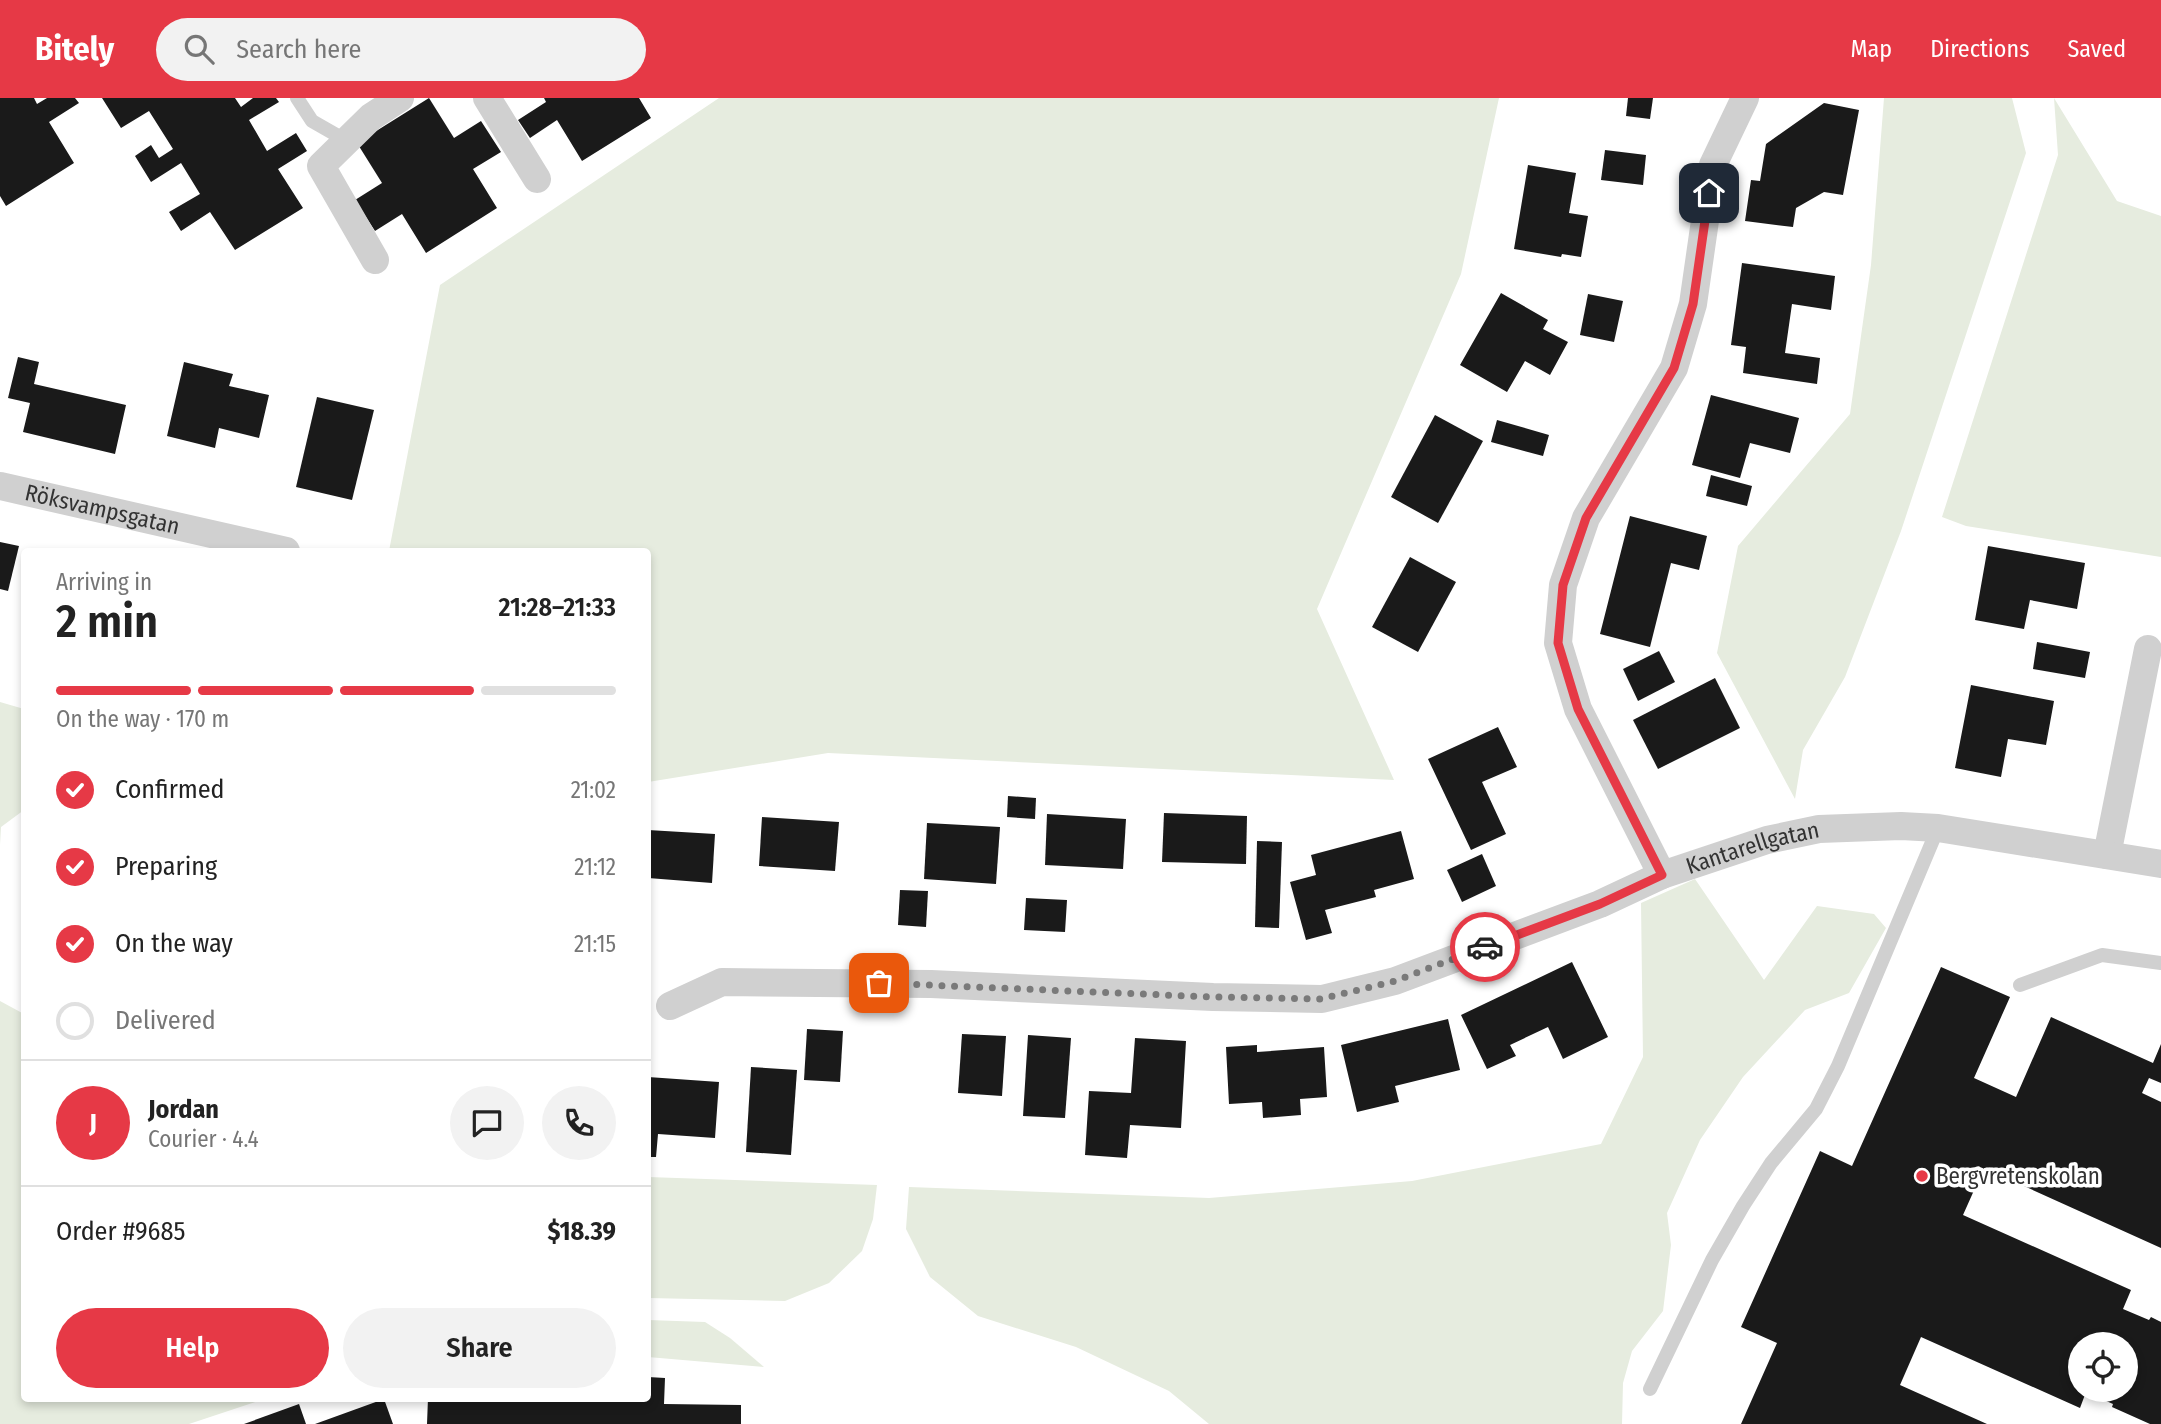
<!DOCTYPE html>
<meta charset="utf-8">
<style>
:root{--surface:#fff;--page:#f2f2f2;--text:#222;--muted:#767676;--line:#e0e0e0;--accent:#e63946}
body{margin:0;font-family:"Fira Sans Condensed",sans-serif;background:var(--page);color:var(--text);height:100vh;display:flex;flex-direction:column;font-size:26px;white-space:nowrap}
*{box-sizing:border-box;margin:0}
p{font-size:23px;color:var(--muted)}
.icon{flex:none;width:38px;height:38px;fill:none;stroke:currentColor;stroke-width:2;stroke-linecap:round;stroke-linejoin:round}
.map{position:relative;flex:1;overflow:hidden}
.details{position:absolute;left:21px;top:450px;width:630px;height:854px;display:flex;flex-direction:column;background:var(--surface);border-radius:7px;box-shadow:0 4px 10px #0003}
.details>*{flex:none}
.controls{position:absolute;left:2068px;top:1234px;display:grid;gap:14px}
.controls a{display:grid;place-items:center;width:70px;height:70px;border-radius:50%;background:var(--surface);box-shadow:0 4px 10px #0003;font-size:35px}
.pin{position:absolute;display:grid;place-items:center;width:60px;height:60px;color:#fff;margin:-30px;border-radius:14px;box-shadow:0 4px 10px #0006}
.courier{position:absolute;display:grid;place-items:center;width:70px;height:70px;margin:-35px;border:5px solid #e63946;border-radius:50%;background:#fff;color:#222;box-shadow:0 2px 9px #0007}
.head em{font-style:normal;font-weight:600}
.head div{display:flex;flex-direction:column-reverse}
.head{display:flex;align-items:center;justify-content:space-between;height:119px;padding:0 35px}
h1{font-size:46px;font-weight:600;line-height:52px}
.bar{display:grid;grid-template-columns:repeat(4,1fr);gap:10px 7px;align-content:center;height:84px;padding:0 35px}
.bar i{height:9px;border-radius:5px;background:var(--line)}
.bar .on{background:var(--accent)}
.bar p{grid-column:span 4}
.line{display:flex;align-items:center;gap:18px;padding:0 35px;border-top:2px solid var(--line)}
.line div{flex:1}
.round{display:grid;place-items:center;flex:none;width:74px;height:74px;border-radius:37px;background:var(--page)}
ol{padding:0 35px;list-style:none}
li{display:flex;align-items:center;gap:21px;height:77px}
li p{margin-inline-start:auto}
li .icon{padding:7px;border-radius:50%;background:var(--accent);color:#fff;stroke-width:4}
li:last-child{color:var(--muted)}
li i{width:38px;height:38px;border:4px solid var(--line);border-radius:50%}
.primary-button{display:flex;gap:14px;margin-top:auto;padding:14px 35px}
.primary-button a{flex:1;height:80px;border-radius:42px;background:var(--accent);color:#fff;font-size:28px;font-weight:600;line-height:80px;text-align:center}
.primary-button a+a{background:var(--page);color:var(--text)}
header{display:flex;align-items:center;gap:42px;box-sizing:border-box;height:98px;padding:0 35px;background:var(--accent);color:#fff}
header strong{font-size:33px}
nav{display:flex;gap:38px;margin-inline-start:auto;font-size:24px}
.search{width:490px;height:63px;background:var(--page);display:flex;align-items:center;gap:18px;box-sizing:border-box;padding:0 24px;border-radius:38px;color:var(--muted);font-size:26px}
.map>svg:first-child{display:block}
</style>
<header>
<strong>Bitely</strong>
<div class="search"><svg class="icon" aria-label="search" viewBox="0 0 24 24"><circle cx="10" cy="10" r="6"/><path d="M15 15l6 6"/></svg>Search here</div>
<nav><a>Map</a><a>Directions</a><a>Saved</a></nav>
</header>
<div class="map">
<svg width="2161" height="1326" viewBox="0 0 2161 1326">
<rect width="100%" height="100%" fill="#fff"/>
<g fill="#e6ecdf">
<polygon points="719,0 1499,0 1461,176 1317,511 1394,682 828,655 648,684 648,453 389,453 440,187"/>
<polygon points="1884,0 2012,0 2026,55 1901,433 1845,579 1803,652 1795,701 1717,555 1738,448 1850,316 1871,167"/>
<polygon points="2054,0 2117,103 2161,118 2161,459 1966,428 1942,419 2058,57"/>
<polygon points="0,604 24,611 24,712 1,729 0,747"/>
<polygon points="1695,781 1764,882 1817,808 1874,816 1886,830 1849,895 1805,912 1743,979 1700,1042 1667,1115 1671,1147 1663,1213 1632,1253 1623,1285 1622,1326 1209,1326 1169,1293 1076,1249 978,1218 930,1179 906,1131 909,1089 1209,1100 1412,1083 1601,1046 1643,959 1641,805"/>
<polygon points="0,903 24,916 24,1300 267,1300 189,1326 0,1326"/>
<polygon points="648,1079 877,1087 873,1121 862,1153 829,1185 785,1203 648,1200"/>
<polygon points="648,1222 705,1224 730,1240 764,1269 648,1259"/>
</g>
<g fill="#1a1a1a" fill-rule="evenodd">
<polygon points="0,0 34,0 37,6 47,0 75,0 79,5 49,24 74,65 6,108 0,98"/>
<polygon points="102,0 235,0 241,9 253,0 276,0 279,4 249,22 267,53 296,35 307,53 278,71 303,110 235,152 210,114 181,133 169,114 200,96 181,65 151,84 135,58 151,47 159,60 173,51 149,13 121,30"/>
<polygon points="429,0 454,40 481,23 501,54 473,71 497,110 426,155 402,116 375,133 355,102 382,85 357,45"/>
<polygon points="544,0 639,0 651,20 582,63 557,22 530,40 518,22 546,4"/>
<polygon points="1628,0 1653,0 1650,21 1626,18"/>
<polygon points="1824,5 1859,12 1843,97 1824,94 1796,110 1793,129 1745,123 1751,82 1760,83 1766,46"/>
<polygon points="1605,52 1646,57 1643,87 1601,82"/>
<polygon points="1528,67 1576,75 1569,115 1588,118 1581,159 1562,156 1561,159 1514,151"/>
<polygon points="1742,165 1835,178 1831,212 1792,206 1785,255 1820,260 1817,286 1743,275 1746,249 1731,247"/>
<polygon points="1501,195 1548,222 1543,231 1568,244 1550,277 1525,263 1507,294 1460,267"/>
<polygon points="1588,196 1623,203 1614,244 1580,237"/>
<polygon points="18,259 39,264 34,286 126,307 115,356 23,334 30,305 8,300"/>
<polygon points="184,264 233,276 229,288 269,297 259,340 219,330 215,350 167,338"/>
<polygon points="1711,297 1799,320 1790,355 1750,345 1740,380 1692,367"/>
<polygon points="317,299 374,312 352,402 296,389"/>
<polygon points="1435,317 1483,343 1438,425 1391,399"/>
<polygon points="1497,322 1549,337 1543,358 1491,344"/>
<polygon points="1711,377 1752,388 1747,408 1706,398"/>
<polygon points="1630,418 1707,438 1699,472 1671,465 1650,549 1600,536"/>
<polygon points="0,444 19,448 8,493 0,491"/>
<polygon points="1988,448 2085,465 2077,511 2030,502 2024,531 1975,522"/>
<polygon points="1410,459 1456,484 1418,554 1372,529"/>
<polygon points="2037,544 2090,554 2085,580 2033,571"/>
<polygon points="1659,553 1675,584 1638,603 1623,571"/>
<polygon points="1715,580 1740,630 1658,671 1633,622"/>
<polygon points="1971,587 2054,603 2046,647 2008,641 2001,679 1955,670"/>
<polygon points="1498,629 1517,669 1482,684 1506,736 1471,752 1428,661"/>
<polygon points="1008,698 1036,700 1035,721 1007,719"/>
<polygon points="1164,715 1247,718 1246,766 1162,764"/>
<polygon points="1047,716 1126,721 1123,771 1045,767"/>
<polygon points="762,719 839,724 835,773 759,768"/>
<polygon points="927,725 1000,729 996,786 924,781"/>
<polygon points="648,732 715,736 712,785 648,780"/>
<polygon points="1401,733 1414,781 1374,792 1376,799 1325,812 1332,835 1306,842 1290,784 1316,777 1311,757"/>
<polygon points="1257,743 1282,744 1279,830 1255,829"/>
<polygon points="1482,756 1496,788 1462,804 1447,772"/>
<polygon points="900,792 928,793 926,829 898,827"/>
<polygon points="1026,800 1067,802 1065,834 1024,832"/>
<polygon points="1572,864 1608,939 1563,961 1548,929 1510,947 1516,958 1487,971 1461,917"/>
<path d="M1941,869L2010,899L1974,980L2016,999L2051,919L2153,965L2161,946V985L2149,980L2142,995L2161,1004V1150L1984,1070L1963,1117L2131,1192L2123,1211L2149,1222L2151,1219L2161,1224V1326H2150L2112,1309L2113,1306L2086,1294L2080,1310L1921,1239L1900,1287L1987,1326H1741L1777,1245L1741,1229L1820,1053L1852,1068ZM2081,1246H2126V1292H2081Z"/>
<polygon points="1448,921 1460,972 1395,988 1399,1004 1357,1014 1341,947"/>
<polygon points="807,931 843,933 840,984 804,982"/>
<polygon points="962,936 1006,938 1002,998 958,995"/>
<polygon points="1028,937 1071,940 1065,1020 1023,1018"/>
<polygon points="1135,940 1186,943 1181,1030 1130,1027 1127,1060 1085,1057 1089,993 1131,995"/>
<polygon points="1257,947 1257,954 1324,949 1327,999 1300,1001 1301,1017 1263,1020 1262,1004 1229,1006 1226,949"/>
<polygon points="751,969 797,972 791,1057 746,1054"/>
<polygon points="648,979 719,984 715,1040 658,1036 656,1059 648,1059"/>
<polygon points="648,1279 665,1280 664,1306 741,1307 741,1326 427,1326 428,1300 648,1300"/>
<polygon points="384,1301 393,1326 315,1326"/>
<polygon points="299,1306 306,1326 244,1326"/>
</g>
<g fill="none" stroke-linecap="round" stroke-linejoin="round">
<g stroke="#d0d0d0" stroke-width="14">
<polyline points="297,0 312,23 347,43"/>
<polyline points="2020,887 2102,857 2161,865"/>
<polyline points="1650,1291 1712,1162 1743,1108 1771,1065 1816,1011 1838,968 1938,730"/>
</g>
<g stroke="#d0d0d0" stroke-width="28">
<polyline points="487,0 537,81"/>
<polyline points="375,162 321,68 371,19 400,0"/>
<path id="s1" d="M0,388L286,453"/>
<polyline points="2107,757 2148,551"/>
<polyline points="1662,777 1578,611 1558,545 1563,487 1586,420 1674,270 1693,206 1713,67 1745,0"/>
<path id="s2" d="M670,908L722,884L931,886L1213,899L1322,901L1395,883L1600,806L1662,777L1767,742L1819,731L1901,728L1938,730L2161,766"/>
</g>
</g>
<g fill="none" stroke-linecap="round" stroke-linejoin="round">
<polyline stroke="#7a7a7a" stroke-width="7" stroke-dasharray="0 12.6" points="879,885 1213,899 1321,901 1395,883 1485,849"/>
<polyline stroke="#e63946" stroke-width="9" points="1485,849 1600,806 1662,777 1578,611 1558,545 1563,487 1586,420 1674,270 1693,206 1709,95"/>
</g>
<circle fill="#e63946" stroke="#fff" stroke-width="2.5" cx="1922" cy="1078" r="7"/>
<g text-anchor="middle" stroke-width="7" stroke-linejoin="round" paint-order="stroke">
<g font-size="23" fill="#333" stroke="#fff">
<text dy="8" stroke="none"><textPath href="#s1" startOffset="105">Röksvampsgatan</textPath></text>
<text dy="8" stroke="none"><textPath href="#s2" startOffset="1115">Kantarellgatan</textPath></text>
</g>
<g font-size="23" fill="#333" stroke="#fff" text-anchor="start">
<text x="1936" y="1086">Bergvretenskolan</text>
</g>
</g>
</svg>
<div class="controls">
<a><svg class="icon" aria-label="locate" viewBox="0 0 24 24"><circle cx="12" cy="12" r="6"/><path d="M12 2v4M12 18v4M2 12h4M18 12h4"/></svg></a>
</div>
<div class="pin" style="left:879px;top:885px;background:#ea580c"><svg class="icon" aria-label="bag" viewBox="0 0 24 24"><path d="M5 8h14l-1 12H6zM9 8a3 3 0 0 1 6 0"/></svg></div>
<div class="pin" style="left:1709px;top:95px;background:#1f2937"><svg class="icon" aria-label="home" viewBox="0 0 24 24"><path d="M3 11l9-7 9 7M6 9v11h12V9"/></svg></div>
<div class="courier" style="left:1485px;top:849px"><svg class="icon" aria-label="car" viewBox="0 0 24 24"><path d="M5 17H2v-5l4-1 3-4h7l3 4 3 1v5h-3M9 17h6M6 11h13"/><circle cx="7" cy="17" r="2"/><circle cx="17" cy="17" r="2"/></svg></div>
<section class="details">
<div class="head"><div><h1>2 min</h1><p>Arriving in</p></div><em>21:28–21:33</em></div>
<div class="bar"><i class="on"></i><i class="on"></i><i class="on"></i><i></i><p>On the way · 170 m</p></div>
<ol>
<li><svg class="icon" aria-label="check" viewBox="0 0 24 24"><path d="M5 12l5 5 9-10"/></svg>Confirmed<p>21:02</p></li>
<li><svg class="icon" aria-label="check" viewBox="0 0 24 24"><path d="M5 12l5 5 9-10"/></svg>Preparing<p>21:12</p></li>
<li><svg class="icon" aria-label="check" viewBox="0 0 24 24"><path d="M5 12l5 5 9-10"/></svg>On the way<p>21:15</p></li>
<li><i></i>Delivered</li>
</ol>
<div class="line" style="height:126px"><b class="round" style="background:var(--accent);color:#fff">J</b><div><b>Jordan</b><p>Courier · 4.4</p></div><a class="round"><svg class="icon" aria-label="chat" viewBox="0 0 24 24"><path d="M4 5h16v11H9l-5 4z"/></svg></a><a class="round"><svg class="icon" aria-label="phone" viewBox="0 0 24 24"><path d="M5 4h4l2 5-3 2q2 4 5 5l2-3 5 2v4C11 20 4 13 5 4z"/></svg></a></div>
<div class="line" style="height:91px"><div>Order #9685</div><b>$18.39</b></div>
<div class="primary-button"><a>Help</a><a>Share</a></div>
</section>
</div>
